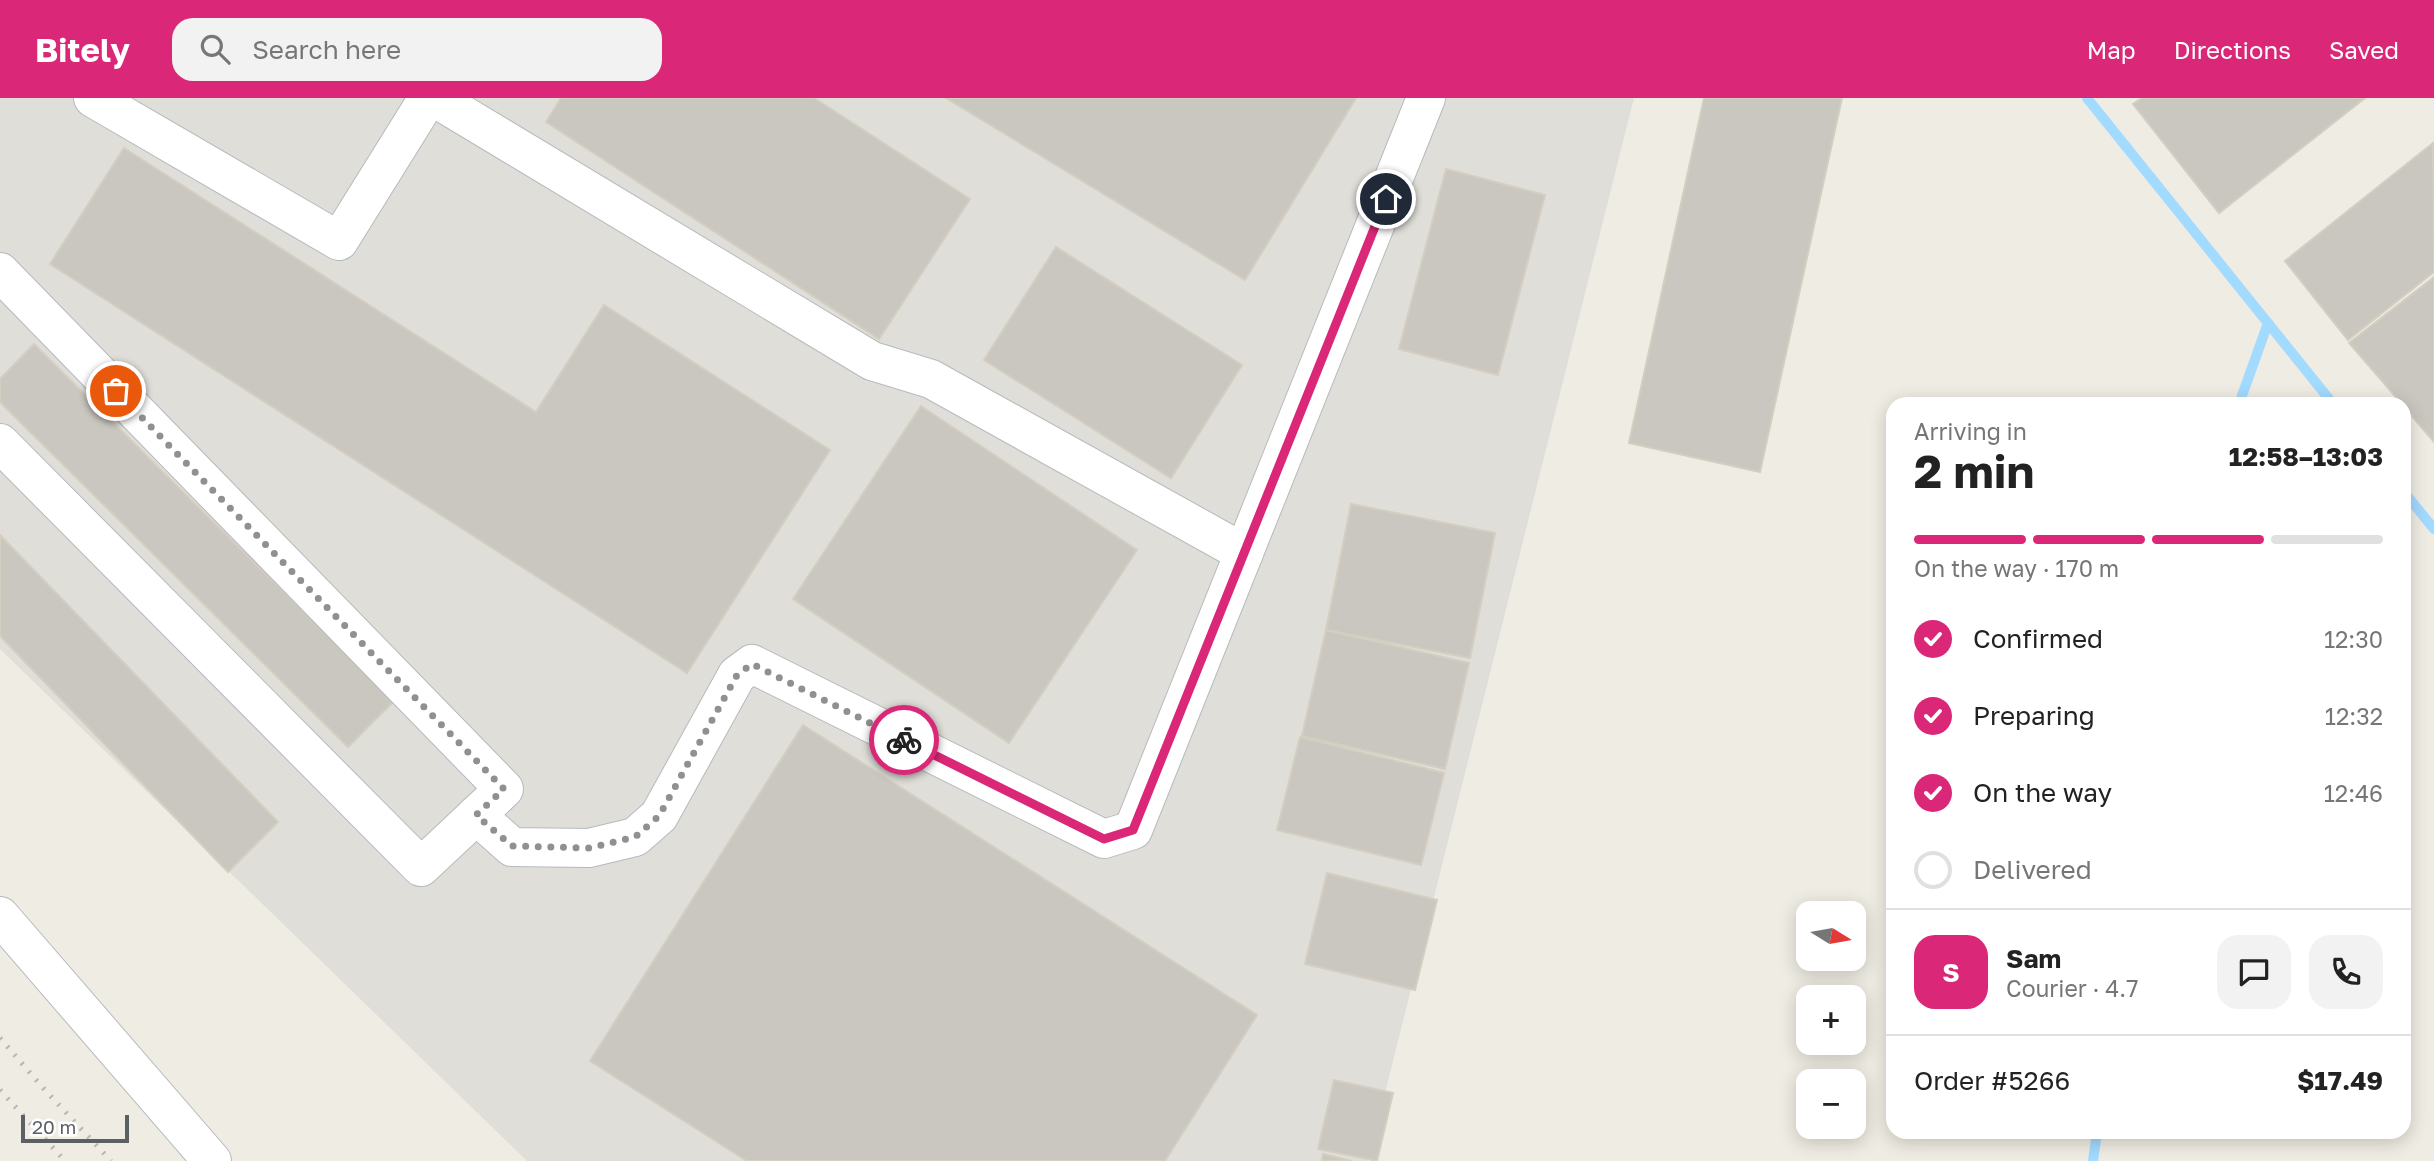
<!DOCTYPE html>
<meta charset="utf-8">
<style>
:root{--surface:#fff;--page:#f2f2f2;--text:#222;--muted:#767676;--line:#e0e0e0;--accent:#db2777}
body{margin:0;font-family:"Golos Text",sans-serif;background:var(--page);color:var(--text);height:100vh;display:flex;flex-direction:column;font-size:26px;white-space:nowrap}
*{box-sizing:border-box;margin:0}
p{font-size:23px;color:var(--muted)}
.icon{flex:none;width:38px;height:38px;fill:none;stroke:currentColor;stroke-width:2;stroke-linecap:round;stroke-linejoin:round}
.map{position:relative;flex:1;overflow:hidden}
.drawer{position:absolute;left:1886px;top:299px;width:525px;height:742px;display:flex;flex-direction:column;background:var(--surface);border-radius:21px;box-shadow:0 4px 18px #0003}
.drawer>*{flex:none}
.needle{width:46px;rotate:101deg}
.fabs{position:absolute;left:1796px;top:803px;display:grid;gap:14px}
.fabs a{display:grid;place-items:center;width:70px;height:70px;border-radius:14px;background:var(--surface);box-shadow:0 4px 18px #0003;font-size:35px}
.scale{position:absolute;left:21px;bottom:18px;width:108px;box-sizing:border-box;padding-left:7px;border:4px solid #5b6065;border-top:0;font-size:19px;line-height:24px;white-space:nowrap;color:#5b6065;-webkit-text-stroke:5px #fff;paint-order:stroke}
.pin{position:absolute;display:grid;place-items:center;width:60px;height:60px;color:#fff;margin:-30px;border:4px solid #fff;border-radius:50%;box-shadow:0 2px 7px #0007}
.courier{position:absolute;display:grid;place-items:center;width:70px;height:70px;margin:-35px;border:5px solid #db2777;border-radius:50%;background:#fff;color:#222;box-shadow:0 2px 9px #0007}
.summary em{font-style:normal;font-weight:700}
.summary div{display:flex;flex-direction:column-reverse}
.summary{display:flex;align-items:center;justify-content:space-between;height:119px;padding:0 28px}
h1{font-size:46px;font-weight:700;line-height:52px}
.bar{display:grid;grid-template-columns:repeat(4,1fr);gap:10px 7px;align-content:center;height:84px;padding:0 28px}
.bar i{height:9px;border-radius:5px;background:var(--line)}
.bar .on{background:var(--accent)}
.bar p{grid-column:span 4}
.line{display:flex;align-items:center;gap:18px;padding:0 28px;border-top:2px solid var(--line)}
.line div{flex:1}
.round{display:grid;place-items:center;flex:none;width:74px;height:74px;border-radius:21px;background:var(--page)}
ol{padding:0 28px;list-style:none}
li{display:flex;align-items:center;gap:21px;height:77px}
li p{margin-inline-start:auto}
li .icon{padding:7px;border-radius:50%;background:var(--accent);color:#fff;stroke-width:4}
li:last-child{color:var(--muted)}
li i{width:38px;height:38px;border:4px solid var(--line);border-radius:50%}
header{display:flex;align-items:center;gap:42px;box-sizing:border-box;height:98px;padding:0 35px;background:var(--accent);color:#fff}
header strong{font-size:33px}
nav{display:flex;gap:38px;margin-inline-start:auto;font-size:24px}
.search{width:490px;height:63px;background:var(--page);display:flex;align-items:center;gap:18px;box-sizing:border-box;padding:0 24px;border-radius:21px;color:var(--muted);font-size:26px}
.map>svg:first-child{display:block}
</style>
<header>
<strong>Bitely</strong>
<div class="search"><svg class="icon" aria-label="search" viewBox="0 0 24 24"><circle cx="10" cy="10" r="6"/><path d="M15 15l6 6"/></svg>Search here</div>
<nav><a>Map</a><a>Directions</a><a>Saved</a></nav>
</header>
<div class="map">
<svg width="2434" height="1063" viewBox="0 0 2434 1063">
<rect width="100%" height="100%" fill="#efece3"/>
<polygon fill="#dfded8" points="0,0 1634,0 1368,1063 527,1063 0,551"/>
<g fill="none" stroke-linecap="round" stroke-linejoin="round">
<g stroke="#a3daff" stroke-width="10">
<polyline points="2087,0 2333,306"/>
<polyline points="2239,306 2268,225"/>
<polyline points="2404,394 2434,431"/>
<polyline points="2093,1063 2097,1034"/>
</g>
</g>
<g fill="#cac7c0" stroke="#d4cec1" stroke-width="2">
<polygon points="561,0 814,0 970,101 879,241 546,24"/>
<polygon points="946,0 1356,0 1245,182"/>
<polygon points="1704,0 1842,0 1760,374 1629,345"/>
<polygon points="2142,0 2365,0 2219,115 2133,6"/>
<polygon points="2433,45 2434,174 2348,242 2285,163"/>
<polygon points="124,50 536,314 604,207 830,352 687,575 50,166"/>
<polygon points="1446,71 1545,97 1498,277 1399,251"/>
<polygon points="1056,149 1242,267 1171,380 984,262"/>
<polygon points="2434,179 2434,344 2404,309 2404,306 2402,306 2349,245"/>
<polygon points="34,246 394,603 348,649 0,304 0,281"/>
<polygon points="921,308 1137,452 1009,645 793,501"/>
<polygon points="1351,406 1495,435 1470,560 1326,532"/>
<polygon points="0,437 278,724 228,774 0,538"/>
<polygon points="1326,532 1469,565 1445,671 1302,638"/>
<polygon points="803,627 1257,917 1165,1063 747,1063 590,963"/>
<polygon points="1300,639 1444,675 1421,767 1277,732"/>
<polygon points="1327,775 1437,802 1415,892 1305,866"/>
<polygon points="1334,982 1393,995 1377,1063 1318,1051"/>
<polygon points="1323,1056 1352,1063 1322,1063"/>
</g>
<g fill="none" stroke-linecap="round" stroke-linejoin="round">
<g stroke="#b6babe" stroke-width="40">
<g id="minor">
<polyline points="93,0 339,143 428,0"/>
<polyline points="435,0 872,263 931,281 1244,455"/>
<polyline points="0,174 504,691 421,769 0,345"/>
<polyline points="476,717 512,749 589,750 635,739 659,718 737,577 752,566 1104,741 1133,732 1426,0"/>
<polyline points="0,818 212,1063"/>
</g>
</g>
<use href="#minor" stroke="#fff" stroke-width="38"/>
<g stroke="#b5b6b6" stroke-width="5" stroke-dasharray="2 9" stroke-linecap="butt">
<polyline points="0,940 44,991 111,1063"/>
<polyline points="0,992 65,1063"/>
</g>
</g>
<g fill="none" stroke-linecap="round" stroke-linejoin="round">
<polyline stroke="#8f9191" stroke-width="7" stroke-dasharray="0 12.6" points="116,293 504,691 476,717 512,748 589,750 635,739 659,718 737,577 752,566 904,642"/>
<polyline stroke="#db2777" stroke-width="9" points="904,642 1104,741 1133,732 1386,101"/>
</g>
</svg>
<div class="fabs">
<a><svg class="needle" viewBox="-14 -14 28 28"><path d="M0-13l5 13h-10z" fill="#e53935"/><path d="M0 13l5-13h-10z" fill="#767676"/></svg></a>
<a>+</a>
<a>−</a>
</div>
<div class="scale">20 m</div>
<div class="pin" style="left:116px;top:293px;background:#ea580c"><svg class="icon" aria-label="bag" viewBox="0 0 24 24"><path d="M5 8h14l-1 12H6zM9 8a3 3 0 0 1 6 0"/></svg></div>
<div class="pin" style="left:1386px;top:101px;background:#1f2937"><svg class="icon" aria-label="home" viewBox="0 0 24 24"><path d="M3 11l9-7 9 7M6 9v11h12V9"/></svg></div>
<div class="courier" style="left:904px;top:642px"><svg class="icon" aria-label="bike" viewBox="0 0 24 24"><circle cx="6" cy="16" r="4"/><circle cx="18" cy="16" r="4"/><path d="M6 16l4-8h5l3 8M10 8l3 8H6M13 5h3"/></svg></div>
<section class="drawer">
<div class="summary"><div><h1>2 min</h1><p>Arriving in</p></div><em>12:58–13:03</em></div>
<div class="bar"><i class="on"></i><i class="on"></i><i class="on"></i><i></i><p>On the way · 170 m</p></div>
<ol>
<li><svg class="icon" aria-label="check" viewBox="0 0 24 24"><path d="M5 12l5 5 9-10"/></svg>Confirmed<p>12:30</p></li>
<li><svg class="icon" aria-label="check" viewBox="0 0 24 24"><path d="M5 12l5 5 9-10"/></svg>Preparing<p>12:32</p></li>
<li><svg class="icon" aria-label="check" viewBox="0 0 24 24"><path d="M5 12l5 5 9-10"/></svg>On the way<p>12:46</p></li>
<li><i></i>Delivered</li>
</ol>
<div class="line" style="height:126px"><b class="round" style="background:var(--accent);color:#fff">S</b><div><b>Sam</b><p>Courier · 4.7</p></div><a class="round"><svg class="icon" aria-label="chat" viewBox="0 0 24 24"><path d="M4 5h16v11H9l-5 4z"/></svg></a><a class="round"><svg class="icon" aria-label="phone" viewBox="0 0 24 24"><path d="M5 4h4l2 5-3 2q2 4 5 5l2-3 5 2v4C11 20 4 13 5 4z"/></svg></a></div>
<div class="line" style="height:91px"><div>Order #5266</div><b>$17.49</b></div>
</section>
</div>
